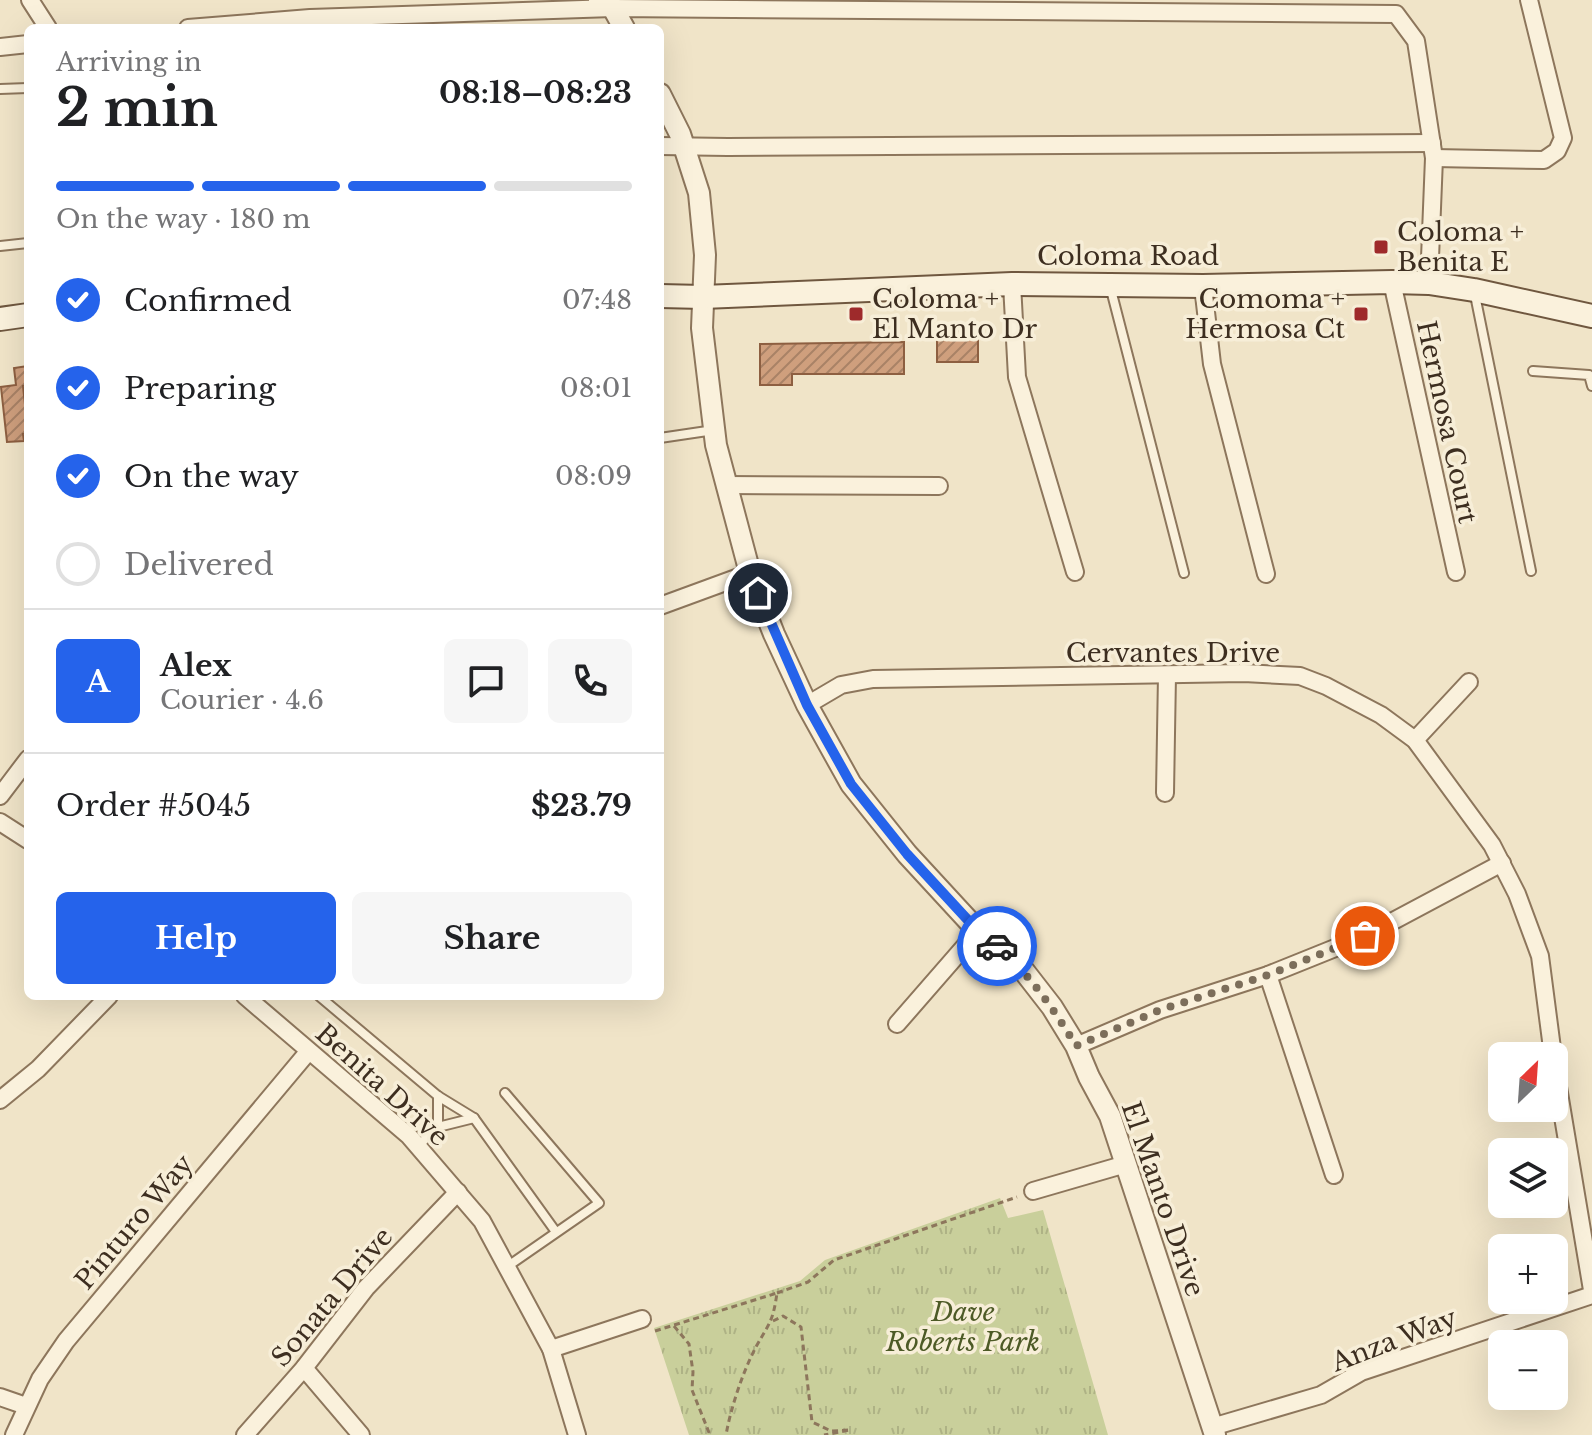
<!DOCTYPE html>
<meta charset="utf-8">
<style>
:root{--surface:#fff;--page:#f6f6f6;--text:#202124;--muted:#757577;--line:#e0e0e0;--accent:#2563eb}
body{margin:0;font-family:"Libre Baskerville",serif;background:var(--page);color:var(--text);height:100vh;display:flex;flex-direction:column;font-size:30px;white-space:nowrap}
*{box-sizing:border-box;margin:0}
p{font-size:26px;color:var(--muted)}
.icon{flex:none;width:44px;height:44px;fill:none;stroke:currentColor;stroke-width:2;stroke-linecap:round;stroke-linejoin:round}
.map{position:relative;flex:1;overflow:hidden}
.sheet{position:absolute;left:24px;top:24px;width:640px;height:976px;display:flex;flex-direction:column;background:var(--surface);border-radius:12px;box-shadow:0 8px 32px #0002}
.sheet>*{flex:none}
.needle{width:52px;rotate:25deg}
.controls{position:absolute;left:1488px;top:1042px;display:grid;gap:16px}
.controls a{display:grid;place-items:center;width:80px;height:80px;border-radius:12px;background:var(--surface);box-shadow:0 8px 32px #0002;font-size:40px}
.pin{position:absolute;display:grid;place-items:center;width:68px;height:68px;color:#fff;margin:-34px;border:4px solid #fff;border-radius:50%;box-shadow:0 2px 8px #0007}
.courier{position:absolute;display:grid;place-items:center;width:80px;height:80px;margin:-40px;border:6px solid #2563eb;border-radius:50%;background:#fff;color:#222;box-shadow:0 2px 10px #0007}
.summary em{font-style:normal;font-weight:700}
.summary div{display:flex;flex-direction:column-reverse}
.summary{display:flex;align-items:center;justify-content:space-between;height:136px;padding:0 32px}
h1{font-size:52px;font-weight:700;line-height:60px}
.bar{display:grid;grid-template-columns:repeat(4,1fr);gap:12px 8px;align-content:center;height:96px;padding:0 32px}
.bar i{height:10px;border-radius:6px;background:var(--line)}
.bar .current{background:var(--accent)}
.bar p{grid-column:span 4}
.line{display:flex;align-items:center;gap:20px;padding:0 32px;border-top:2px solid var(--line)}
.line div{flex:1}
.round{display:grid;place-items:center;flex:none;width:84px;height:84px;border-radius:12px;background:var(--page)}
ol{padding:0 32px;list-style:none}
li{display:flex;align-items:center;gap:24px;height:88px}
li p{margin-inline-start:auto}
li .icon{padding:8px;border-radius:50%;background:var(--accent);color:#fff;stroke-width:4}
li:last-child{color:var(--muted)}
li i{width:44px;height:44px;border:4px solid var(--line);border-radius:50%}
.action{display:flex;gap:16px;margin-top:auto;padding:16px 32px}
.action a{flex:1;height:92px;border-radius:12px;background:var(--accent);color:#fff;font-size:32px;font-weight:700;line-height:92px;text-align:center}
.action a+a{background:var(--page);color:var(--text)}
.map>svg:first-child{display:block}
</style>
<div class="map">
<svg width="1592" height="1435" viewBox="0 0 1592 1435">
<defs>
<pattern id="grass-tufts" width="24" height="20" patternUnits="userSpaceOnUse" patternTransform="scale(2)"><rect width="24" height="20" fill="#c9cf9b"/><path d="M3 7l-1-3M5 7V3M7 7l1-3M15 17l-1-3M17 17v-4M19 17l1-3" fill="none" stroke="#aeb285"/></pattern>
<pattern id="building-hatch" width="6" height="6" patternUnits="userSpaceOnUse" patternTransform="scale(2)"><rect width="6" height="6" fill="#cf9f7d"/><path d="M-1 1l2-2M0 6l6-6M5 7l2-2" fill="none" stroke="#a98266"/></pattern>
</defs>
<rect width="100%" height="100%" fill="#f0e4c8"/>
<polygon fill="url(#grass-tufts)" points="1000,1198 1008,1218 1043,1210 1108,1435 689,1435 654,1328 800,1281 825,1260"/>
<g fill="url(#building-hatch)" stroke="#8d5f41" stroke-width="2">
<rect x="937" y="331" width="41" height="31"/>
<polygon points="904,342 904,374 792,374 792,385 760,385 760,344"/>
<polygon points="28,366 28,385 23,386 28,433 23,434 24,441 7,442 1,387 16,385 14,368"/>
</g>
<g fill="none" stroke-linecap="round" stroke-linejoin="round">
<g stroke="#8d765c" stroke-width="12">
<g id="service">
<polyline points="0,89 28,88"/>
<polyline points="0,246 28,243"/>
<polyline points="1110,286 1184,573"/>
<polyline points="1475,295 1531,571"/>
<polyline points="1533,371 1589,375 1592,386"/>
<polyline points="660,438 714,430"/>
<polyline points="319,996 438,1096 474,1118 556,1232"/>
<polyline points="505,1093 599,1203 508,1266"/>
<polyline points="438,1096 438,1127"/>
<polyline points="418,1146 438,1127 474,1118"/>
</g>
</g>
<g stroke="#8d765c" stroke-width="20">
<g id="minor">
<polyline points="30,0 48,28"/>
<polyline points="188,28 310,18 613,8 1396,14 1416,41 1434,158 1429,283"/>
<polyline points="0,47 28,44"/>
<polyline points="660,146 728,147 1432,143"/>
<polyline points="1434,158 1544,160 1557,151 1563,138 1529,0"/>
<polyline points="1392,282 1456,572"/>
<polyline points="1012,284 1017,377 1075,572"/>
<polyline points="1203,286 1212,364 1266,574"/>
<polyline points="725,485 939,486"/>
<polyline points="660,606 750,573"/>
<polyline points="807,705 841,685 873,679 1244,673 1300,676 1326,686 1381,715 1415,740 1492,845 1517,894 1540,956 1553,1056"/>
<polyline points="1415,740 1469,682"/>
<polyline points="1165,793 1167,675"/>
<polyline points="0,796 28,759"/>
<polyline points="0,822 28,840"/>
<polyline points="1268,975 1334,1175"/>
<polyline points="245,996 409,1136 482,1221 551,1349 577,1435"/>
<polyline points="897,1024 978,931"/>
<polyline points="1076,1046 1160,1010 1268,975 1365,936 1502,863"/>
<polyline points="1554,1063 1592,1290"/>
<polyline points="0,1100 38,1069 109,996"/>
<polyline points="1033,1191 1126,1164"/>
<polyline points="551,1349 642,1319"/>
<polyline points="304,1368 361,1435"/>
<polyline points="0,1397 26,1406"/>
<polyline points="1212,1427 1321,1395 1361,1372 1592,1295"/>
<polyline points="14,1435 40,1379 66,1341 308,1052"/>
<polyline points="245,1435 304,1368 366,1288 458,1192"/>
</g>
</g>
<g stroke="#8d765c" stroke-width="24">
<g id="tertiary">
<polyline points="599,0 613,8 624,28"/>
<polyline points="660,94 680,134 699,193 705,255 702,328 716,445 750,573 774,634 807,705 851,784 907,854 978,931 1024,971 1052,1007 1076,1046 1089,1077 1110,1116 1215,1435"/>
</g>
</g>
<g stroke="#6f573f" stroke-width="26">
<g id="secondary">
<polyline points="660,296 703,297 1012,284 1203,286 1392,282 1429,283 1474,290 1592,316"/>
<polyline points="0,319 28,315"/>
</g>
</g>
<g stroke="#8d765c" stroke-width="3" stroke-dasharray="6 4" stroke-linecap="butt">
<polyline points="777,1293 808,1282 834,1260 1017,1197"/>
<polyline points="773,1321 783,1316 801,1327 812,1422 831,1431 850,1430 824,1435"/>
<polyline points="674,1326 689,1344 693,1372 692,1390 710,1435"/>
<path d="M655,1331L777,1293C773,1321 770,1322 757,1345C743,1371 731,1407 726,1435"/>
</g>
<use href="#service" stroke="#faf1dc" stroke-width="8"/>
<use href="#minor" stroke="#faf1dc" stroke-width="16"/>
<use href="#tertiary" stroke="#faf1dc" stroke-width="20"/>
<use href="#secondary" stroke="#faf1dc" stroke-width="22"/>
</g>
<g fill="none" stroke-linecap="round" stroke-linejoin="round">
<path stroke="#7c6e5b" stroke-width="8" stroke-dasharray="0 14.4" d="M997,946C1030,975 1054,1009 1076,1046L1160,1010L1268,975L1365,936"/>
<polyline stroke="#2563eb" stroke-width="10" points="758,593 807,705 851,784 907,854 978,931 997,946"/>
</g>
<g fill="#9e2a2b" stroke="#f7eed8" stroke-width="3">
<rect x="1373" y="239" width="16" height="16" rx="4"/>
<rect x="848" y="306" width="16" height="16" rx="4"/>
<rect x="1353" y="306" width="16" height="16" rx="4"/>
</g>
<g text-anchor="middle" stroke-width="7" stroke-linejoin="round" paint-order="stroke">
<g font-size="26" fill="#3d2e20" stroke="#f7eed8" text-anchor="start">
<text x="1397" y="241">Coloma +<tspan x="1397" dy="30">Benita E</tspan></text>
<text x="872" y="308">Coloma +<tspan x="872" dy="30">El Manto Dr</tspan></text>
<text x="1345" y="308" text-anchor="end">Comoma +<tspan x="1345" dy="30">Hermosa Ct</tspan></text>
</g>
<g font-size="26" fill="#3d2e20" stroke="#f7eed8">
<text x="1128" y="265">Coloma Road</text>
<text transform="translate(1447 422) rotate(78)" y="9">Hermosa Court</text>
<text x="1173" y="662">Cervantes Drive</text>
<text transform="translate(382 1085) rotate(42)" y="9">Benita Drive</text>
<text transform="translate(1163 1199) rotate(71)" y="9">El Manto Drive</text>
<text transform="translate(134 1222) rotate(-50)" y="9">Pinturo Way</text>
<text transform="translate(332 1297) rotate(-50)" y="9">Sonata Drive</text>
<text transform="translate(1394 1340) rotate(-21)" y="9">Anza Way</text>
</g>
<g font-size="26" font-style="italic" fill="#4d5a26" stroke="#f7eed8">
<text x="963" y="1321">Dave<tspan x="963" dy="30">Roberts Park</tspan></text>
</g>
</g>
</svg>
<div class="controls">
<a><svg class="needle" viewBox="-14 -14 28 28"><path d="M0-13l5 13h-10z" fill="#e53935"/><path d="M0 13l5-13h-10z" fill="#757577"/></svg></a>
<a><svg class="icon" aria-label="layers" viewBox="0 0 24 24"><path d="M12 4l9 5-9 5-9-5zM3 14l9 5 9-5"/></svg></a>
<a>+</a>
<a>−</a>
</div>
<div class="pin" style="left:1365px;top:936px;background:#ea580c"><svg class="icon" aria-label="bag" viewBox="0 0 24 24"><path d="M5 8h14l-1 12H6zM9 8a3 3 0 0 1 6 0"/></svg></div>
<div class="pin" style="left:758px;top:593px;background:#1f2937"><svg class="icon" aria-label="home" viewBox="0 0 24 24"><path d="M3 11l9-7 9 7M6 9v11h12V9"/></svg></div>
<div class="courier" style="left:997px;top:946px"><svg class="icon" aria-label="car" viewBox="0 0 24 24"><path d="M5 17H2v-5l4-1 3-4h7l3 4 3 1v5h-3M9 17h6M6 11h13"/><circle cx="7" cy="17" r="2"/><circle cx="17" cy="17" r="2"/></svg></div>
<section class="sheet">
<div class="summary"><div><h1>2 min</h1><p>Arriving in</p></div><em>08:18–08:23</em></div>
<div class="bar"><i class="current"></i><i class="current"></i><i class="current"></i><i></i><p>On the way · 180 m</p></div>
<ol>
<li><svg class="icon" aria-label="check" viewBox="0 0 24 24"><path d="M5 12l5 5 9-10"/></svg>Confirmed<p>07:48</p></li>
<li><svg class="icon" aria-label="check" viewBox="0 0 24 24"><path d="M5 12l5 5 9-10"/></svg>Preparing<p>08:01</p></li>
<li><svg class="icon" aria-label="check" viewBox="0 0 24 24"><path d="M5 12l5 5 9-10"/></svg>On the way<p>08:09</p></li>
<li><i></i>Delivered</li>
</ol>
<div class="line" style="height:144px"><b class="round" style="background:var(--accent);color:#fff">A</b><div><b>Alex</b><p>Courier · 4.6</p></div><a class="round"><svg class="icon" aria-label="chat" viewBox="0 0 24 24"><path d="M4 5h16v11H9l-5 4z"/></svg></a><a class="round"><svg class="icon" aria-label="phone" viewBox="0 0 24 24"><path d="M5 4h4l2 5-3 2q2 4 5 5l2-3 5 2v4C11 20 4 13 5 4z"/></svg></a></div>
<div class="line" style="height:104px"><div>Order #5045</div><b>$23.79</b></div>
<div class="action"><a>Help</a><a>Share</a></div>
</section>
</div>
